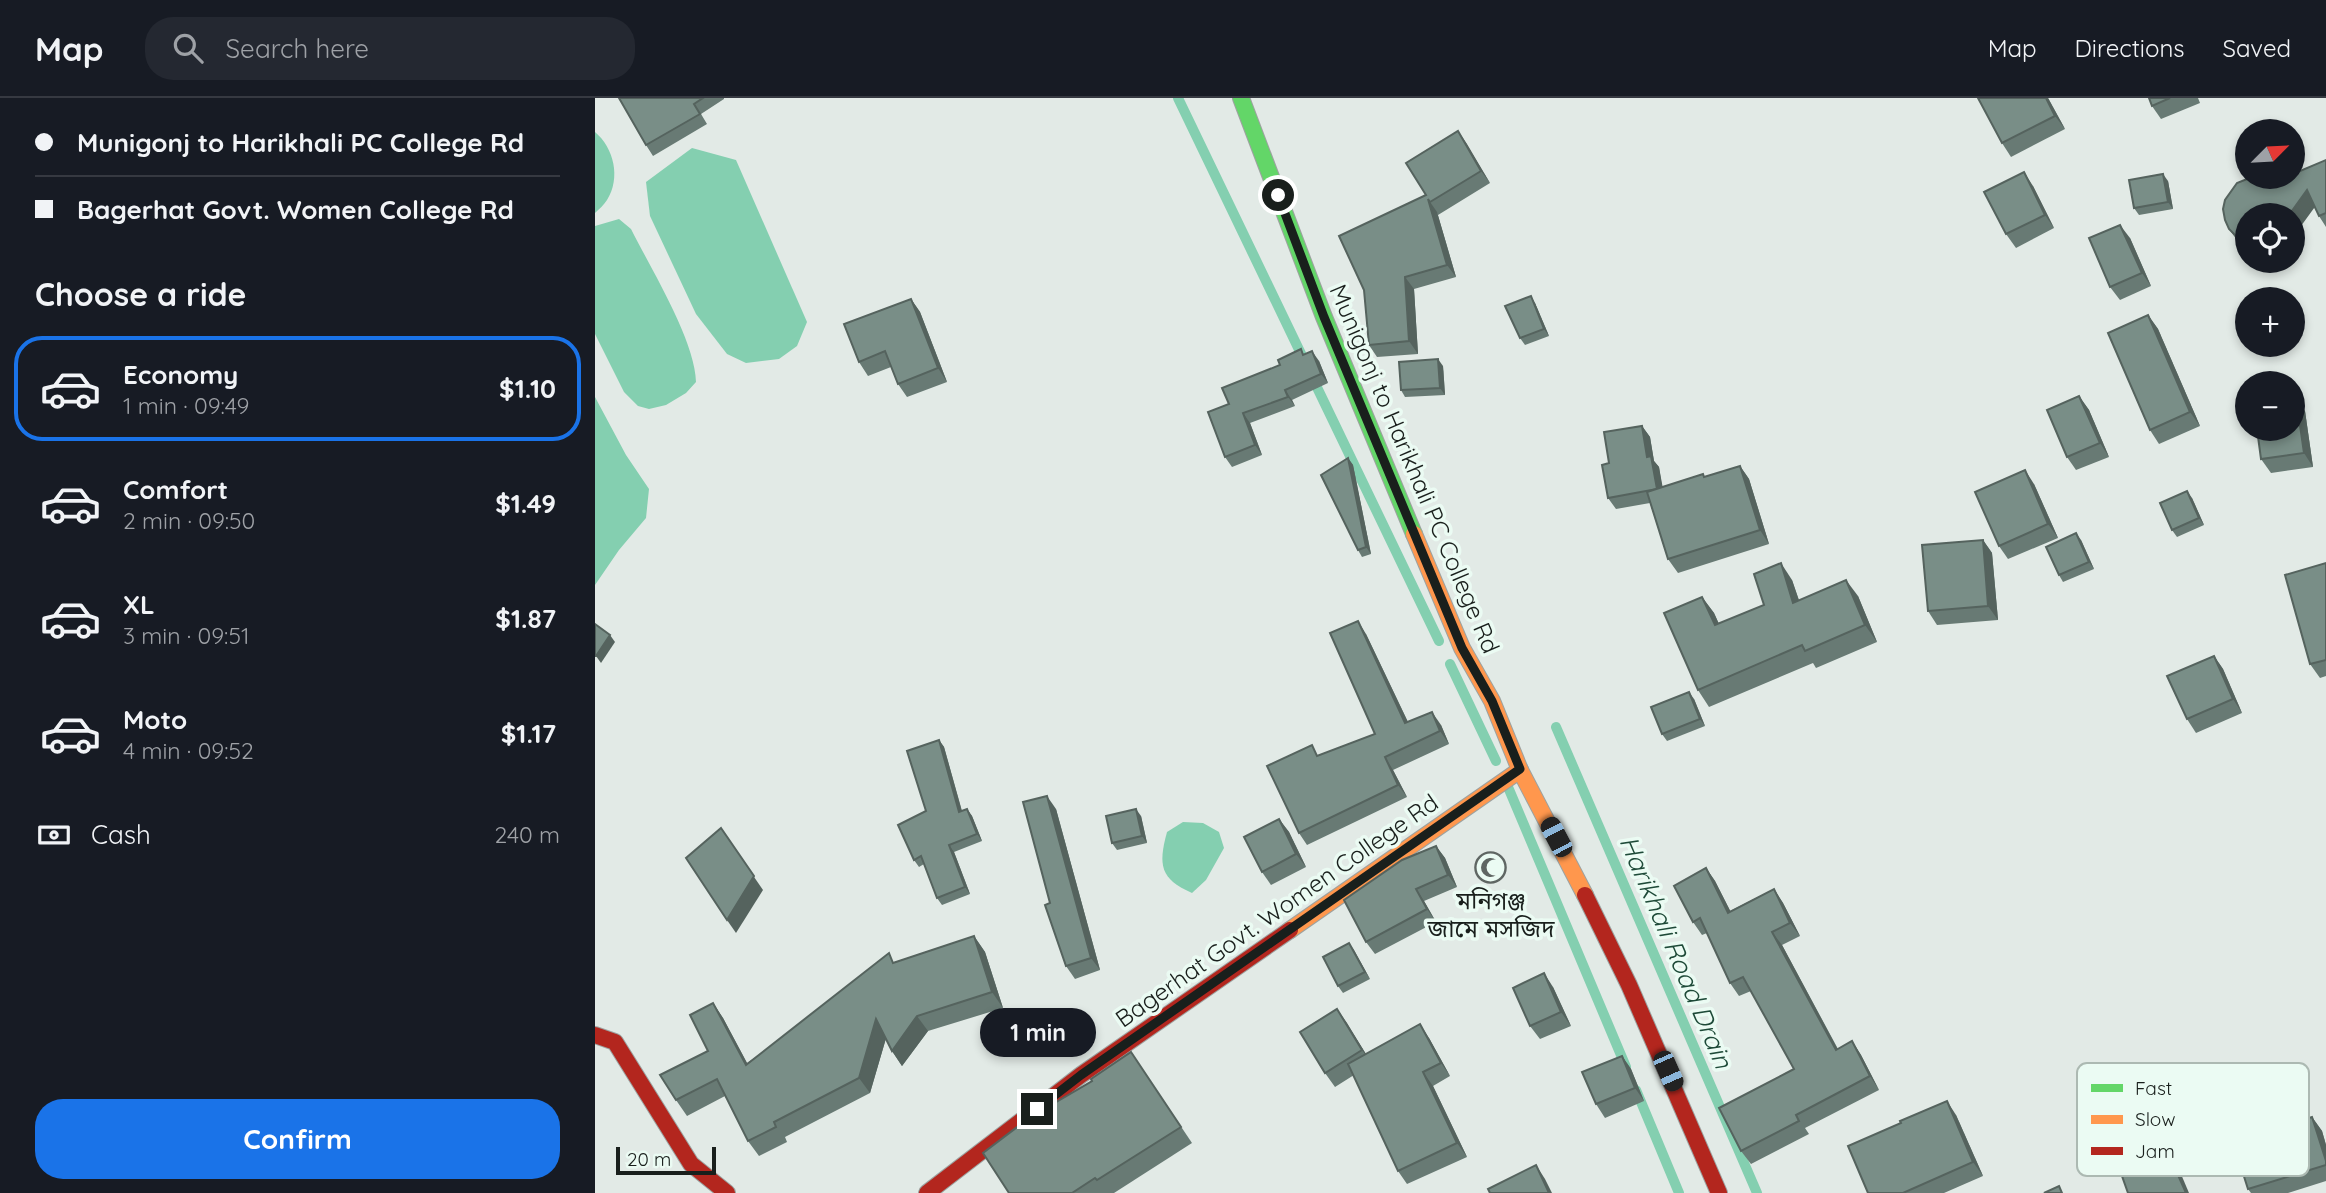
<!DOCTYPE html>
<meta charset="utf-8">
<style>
:root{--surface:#171b24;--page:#242831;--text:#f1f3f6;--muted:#9ea1a6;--line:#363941;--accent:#1a73e8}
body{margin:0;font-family:Quicksand,"Noto Sans Bengali",sans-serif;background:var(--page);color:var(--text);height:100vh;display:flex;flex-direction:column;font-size:26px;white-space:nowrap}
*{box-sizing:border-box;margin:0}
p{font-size:23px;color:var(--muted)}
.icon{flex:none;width:38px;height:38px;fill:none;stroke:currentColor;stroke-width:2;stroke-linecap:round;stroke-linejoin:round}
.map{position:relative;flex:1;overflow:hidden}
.panel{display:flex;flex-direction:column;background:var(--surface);width:595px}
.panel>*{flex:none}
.top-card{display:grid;align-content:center;height:154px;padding:0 35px;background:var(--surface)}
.needle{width:46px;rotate:66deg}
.controls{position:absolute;left:1640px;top:21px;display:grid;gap:14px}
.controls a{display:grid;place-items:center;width:70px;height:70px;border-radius:50%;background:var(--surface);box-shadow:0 4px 10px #0003;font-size:35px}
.scale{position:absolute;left:21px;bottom:18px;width:100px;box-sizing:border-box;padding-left:7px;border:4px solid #191f1c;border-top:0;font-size:19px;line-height:24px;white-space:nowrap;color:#191f1c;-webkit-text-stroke:5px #ebfbf3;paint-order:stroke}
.end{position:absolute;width:32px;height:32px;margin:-16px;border:9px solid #191f1c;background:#fff;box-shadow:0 0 0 4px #fff}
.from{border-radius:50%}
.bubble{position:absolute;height:49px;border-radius:24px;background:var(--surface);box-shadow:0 4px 10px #0003;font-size:23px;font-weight:700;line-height:49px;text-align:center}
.car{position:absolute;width:21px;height:42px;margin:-21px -10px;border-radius:9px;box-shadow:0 0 5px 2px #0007;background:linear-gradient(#222 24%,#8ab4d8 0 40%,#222 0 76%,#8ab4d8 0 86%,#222 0)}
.top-card b{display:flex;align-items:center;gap:24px;height:66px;font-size:26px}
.top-card b+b{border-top:2px solid var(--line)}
.top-card i{width:18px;height:18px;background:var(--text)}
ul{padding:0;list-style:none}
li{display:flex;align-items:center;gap:21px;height:105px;margin:0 14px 10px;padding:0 21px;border:4px solid transparent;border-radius:28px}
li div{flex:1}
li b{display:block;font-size:26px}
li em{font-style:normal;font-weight:700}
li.on{border-color:var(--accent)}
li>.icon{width:63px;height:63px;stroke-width:1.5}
h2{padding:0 35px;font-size:32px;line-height:84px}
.pay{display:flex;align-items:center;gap:18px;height:77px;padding:0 35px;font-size:26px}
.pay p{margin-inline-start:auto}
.action{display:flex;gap:14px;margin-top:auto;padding:14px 35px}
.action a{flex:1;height:80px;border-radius:28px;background:var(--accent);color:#fff;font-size:28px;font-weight:700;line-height:80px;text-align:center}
header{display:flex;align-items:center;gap:42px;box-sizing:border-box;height:98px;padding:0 35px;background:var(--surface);border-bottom:2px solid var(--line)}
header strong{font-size:33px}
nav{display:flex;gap:38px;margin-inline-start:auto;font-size:24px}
.search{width:490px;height:63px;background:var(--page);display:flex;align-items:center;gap:18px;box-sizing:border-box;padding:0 24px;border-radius:28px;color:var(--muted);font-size:26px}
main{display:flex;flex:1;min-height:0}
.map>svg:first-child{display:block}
</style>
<header>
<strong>Map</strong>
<div class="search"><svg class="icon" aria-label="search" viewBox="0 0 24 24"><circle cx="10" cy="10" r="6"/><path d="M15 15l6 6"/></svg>Search here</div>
<nav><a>Map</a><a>Directions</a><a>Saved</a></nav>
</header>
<main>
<section class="panel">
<div class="top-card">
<b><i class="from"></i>Munigonj to Harikhali PC College Rd</b>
<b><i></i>Bagerhat Govt. Women College Rd</b>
</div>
<h2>Choose a ride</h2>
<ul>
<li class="on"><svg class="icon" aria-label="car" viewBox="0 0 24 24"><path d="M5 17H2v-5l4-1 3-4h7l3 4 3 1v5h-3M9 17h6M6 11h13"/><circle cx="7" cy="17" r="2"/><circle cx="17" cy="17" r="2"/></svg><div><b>Economy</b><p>1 min · 09:49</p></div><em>$1.10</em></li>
<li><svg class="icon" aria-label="car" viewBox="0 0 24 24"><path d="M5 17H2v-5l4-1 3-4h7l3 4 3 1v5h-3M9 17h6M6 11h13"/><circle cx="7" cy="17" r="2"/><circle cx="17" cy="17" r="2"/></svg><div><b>Comfort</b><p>2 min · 09:50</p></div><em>$1.49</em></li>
<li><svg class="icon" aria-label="car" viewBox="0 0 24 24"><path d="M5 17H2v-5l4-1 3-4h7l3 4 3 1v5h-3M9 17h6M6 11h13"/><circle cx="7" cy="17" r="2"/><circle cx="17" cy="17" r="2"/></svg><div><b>XL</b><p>3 min · 09:51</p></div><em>$1.87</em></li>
<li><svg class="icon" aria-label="car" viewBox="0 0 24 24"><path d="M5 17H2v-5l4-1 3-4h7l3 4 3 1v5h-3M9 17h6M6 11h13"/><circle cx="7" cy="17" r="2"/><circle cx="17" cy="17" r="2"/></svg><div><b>Moto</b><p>4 min · 09:52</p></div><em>$1.17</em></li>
</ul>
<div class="pay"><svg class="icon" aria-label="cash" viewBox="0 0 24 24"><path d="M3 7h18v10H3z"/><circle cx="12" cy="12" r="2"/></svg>Cash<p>240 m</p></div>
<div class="action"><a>Confirm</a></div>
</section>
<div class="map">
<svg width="1731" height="1095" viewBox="0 0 1731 1095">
<rect width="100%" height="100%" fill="#e2eae6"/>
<g fill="#84cfb0">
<path d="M0 34C19 50 26 80 12 102 9 107 4 111 0 115Z"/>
<polygon points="97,50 141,62 212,224 202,248 184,261 151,265 132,256 101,216 55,118 51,84"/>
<path d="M24 121 36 131C56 171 100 242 101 284L91 295 71 307 54 311 43 308 29 294 0 236V128Z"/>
<polygon points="0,299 31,357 54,391 51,420 24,452 0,487"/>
<path d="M588 724 608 725 624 734 629 750 611 782 597 795C565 781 563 767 572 734Z"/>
</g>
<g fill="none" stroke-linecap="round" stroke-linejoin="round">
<g stroke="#84cfb0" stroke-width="10">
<polyline points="583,0 709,262"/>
<polyline points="717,279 844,543"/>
<polyline points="855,566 901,663"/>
<polyline points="961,629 1162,1095"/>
<polyline points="913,689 1031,969"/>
<polyline points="1041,992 1084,1095"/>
</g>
<defs>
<polyline id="fast" points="646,0 729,219 819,436"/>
<g id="slow">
<polyline points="819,436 867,550 897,603 925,672 990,797"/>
<polyline points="695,832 925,672"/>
</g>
<g id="jam">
<polyline points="990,797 1034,887 1124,1095"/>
<polyline points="0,937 20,944 96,1066 132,1095"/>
<polyline points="332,1095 486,977 695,832"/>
</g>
</defs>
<use href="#fast" stroke="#9da2a0" stroke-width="18"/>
<use href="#slow" stroke="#9da2a0" stroke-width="18"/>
<use href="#jam" stroke="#9da2a0" stroke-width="18"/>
<use href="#fast" stroke="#63d668" stroke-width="16"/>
<use href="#slow" stroke="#ff974d" stroke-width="16"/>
<use href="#jam" stroke="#b3261e" stroke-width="16"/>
</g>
<g fill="#687a74">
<polygon points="24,0 129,0 129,1 106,16 112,26 58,58 51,47"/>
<polygon points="1453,0 1470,31 1416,59 1407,45"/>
<polygon points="1554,0 1603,0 1605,5 1566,21 1557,8"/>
<polygon points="863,33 895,85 843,117 842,114 861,179 819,191 823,256 782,259 774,247 831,97"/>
<polygon points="1731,62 1731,129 1724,118 1719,109 1652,117 1652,152 1644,145 1634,131 1678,85"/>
<polygon points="1573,83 1578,111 1544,117 1539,110"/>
<polygon points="1438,88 1459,130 1421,150 1411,136"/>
<polygon points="1535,140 1556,188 1525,202 1515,189"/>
<polygon points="316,201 325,214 352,284 312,299 303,286 296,269 273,278 264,264"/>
<polygon points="940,205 954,238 930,247 925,240"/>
<polygon points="1553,217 1563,231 1605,328 1564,346 1555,332"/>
<polygon points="706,251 709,257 724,263 733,285 697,302 700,308 655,325 667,357 637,369 630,359 634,306"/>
<polygon points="848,268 850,297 810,299 806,292"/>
<polygon points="1484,298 1494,312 1514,359 1481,372 1472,359"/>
<polygon points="1710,313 1718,369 1676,375 1666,361"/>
<polygon points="1047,328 1055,339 1059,363 1064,369 1067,389 1110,379 1145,368 1154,381 1174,446 1083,475 1073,461 1055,405 1021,411 1013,400 1014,365"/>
<polygon points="753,360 758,367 776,456 767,459 763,452"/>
<polygon points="1439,386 1463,440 1413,461 1404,448"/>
<polygon points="1597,400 1609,427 1582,439 1577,432"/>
<polygon points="1388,442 1397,455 1403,522 1342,527 1333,513"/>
<polygon points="1486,442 1499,471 1468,484 1464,477"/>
<polygon points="1731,465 1731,578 1725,580 1715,566"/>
<polygon points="1197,482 1204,502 1263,498 1282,544 1221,570 1218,565 1114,609 1103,592 1107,499 1119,515 1124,526 1169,507"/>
<polygon points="771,536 813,624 846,627 854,646 798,672 812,699 712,747 704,735 724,657 780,636"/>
<polygon points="1619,558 1628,571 1647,615 1601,635 1592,621"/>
<polygon points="1099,601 1110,628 1072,643 1067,636"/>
<polygon points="344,642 349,649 367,713 372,711 377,718 387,743 359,754 375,796 347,807 342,800 329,766 324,769 319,762 331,713"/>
<polygon points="461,711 505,872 480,881 471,868 455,805"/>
<polygon points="546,718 552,745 522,752 517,745"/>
<polygon points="684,721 694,734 711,769 676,787 667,774"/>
<polygon points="841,748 850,760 862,789 829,803 841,824 780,856 771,844"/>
<polygon points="1111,770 1120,783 1135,813 1179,791 1188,805 1205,838 1187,847 1243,951 1257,943 1266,957 1284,992 1210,1030 1214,1036 1156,1066 1146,1053 1199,971 1156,893 1144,898 1135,885 1112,835 1107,837 1098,824"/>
<polygon points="379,838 390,854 408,910 333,933 307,968 297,953 291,940 275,995 190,1039 192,1044 164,1058 153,1043 130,998 92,1018 81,1002 113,953 118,905 128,920 152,965 300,864"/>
<polygon points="754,845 775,881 748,895 743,888"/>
<polygon points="958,889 976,928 945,941 935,928"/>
<polygon points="742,911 771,956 834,940 855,978 838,988 872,1059 812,1086 803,1073 759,977 740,989 730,975"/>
<polygon points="536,954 597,1045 519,1095 414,1095"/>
<polygon points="1027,958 1036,971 1049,1003 1010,1020 1001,1006"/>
<polygon points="1361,1017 1388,1078 1349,1095 1273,1095"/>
<polygon points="1717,1019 1727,1033 1731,1047 1731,1083 1693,1095 1656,1095 1653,1091"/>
</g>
<g fill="#55635e">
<polygon points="1451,0 1453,0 1470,31 1460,18"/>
<polygon points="863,33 872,46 895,85 886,73"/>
<polygon points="1429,74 1438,88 1459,130 1450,117"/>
<polygon points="1568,76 1573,83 1578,111 1573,104"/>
<polygon points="1712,92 1722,106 1698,139 1698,117 1694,117"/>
<polygon points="833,101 842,114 861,179 852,167"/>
<polygon points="1525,127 1535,140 1556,188 1547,175"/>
<polygon points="810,179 819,191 823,256 814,243"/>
<polygon points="936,198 940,205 954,238 949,231"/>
<polygon points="316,201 325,214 352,284 343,270"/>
<polygon points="1553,217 1563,231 1605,328 1595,314"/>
<polygon points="717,253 724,263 733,285 726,276"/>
<polygon points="843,261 848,268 850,297 845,290"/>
<polygon points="690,292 697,302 700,308 693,299"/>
<polygon points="1484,298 1494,312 1514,359 1505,345"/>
<polygon points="1701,299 1710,313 1718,369 1709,355"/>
<polygon points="648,315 655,325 667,357 660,347"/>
<polygon points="1047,328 1055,339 1059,363 1064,369 1070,402 1062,391 1052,359"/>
<polygon points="753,360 758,367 776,456 771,449"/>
<polygon points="1145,368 1154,381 1174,446 1165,432"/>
<polygon points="1430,372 1439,386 1463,440 1453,426"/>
<polygon points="1592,393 1597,400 1609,427 1604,420"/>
<polygon points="1481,435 1486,442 1499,471 1494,464"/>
<polygon points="1388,442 1397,455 1403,522 1393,508"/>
<polygon points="1186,465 1197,482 1210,521 1198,505"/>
<polygon points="1251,482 1263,498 1282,544 1270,527"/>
<polygon points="1107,499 1119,515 1132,544 1120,527"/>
<polygon points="763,523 771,536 819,637 810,625"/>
<polygon points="15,537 20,544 6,565 1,558"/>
<polygon points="1619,558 1628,571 1647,615 1638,601"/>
<polygon points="1094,594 1099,601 1110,628 1105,621"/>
<polygon points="837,614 846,627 854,646 845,633"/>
<polygon points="344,642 349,649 369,721 364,714"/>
<polygon points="790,659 798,672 812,699 803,687"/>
<polygon points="452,698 461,711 505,872 496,860"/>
<polygon points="372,711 377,718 387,743 382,736"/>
<polygon points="541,711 546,718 552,745 547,738"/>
<polygon points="684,721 694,734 711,769 701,756"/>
<polygon points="135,744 168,792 141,835 132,822"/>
<polygon points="354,747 359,754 375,796 370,789"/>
<polygon points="841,748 850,760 862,789 853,777"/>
<polygon points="1111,770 1120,783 1143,828 1133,815"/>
<polygon points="821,791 829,803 841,824 832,811"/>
<polygon points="1179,791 1188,805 1205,838 1195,825"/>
<polygon points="1177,834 1187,847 1250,965 1241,952"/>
<polygon points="379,838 390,854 408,910 397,894"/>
<polygon points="754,845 759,852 775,881 770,874"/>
<polygon points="949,875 958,889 976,928 966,914"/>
<polygon points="118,905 128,920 161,982 151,967"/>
<polygon points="742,911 752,925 777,966 767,952"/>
<polygon points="322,918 333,933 307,968 297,953"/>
<polygon points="281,921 292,937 275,995 264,980"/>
<polygon points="825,926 834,940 855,978 846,965"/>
<polygon points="1257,943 1266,957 1284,992 1275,978"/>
<polygon points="1027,958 1036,971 1049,1003 1040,990"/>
<polygon points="828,974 838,988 872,1059 862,1045"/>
<polygon points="1352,1003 1361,1017 1388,1078 1378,1064"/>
<polygon points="1717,1019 1727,1033 1731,1047 1731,1063"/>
<polygon points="1575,1059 1583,1069 1594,1095 1591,1095"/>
<polygon points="941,1067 950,1081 957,1095 954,1095"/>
</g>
<g fill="#798e87" stroke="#55635e" stroke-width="2">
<polygon points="24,0 108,0 99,6 105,16 51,47"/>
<polygon points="1383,0 1451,0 1460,18 1407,45"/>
<polygon points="1554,0 1575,0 1557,8"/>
<polygon points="863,33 886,73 835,104 833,101 852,167 810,179 814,243 774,247 769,192 744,138 831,97 811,65"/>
<polygon points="1731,62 1731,115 1724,118 1712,92 1694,117 1652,117 1652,143 1642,139 1634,131 1630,122 1628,111 1630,102 1642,85 1652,81 1662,80 1678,85 1692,79 1698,79 1698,76"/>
<polygon points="1429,74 1450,117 1411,136 1389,94"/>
<polygon points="1568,76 1573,104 1539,110 1534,82"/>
<polygon points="1525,127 1547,175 1515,189 1494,140"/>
<polygon points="936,198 949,231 925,240 910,208"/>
<polygon points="316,201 343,270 303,286 290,253 264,264 249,226"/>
<polygon points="1553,217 1595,314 1555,332 1513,235"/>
<polygon points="706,251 708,257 717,253 726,276 690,292 693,299 648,315 660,347 630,359 613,314 634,306 627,290 685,267 683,262"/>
<polygon points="843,261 845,290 806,292 804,264"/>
<polygon points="1484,298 1505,345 1472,359 1452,312"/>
<polygon points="1701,299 1709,355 1666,361 1662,331 1698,331 1698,300"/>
<polygon points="1047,328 1052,359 1056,358 1062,391 1013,400 1007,367 1014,365 1009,334"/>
<polygon points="753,360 771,449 763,452 726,377"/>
<polygon points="1145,368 1165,432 1073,461 1052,394 1108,376 1109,379"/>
<polygon points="1430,372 1453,426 1404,448 1380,394"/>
<polygon points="1592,393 1604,420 1577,432 1565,405"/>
<polygon points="1481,435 1494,464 1464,477 1451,449"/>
<polygon points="1388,442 1393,508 1333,513 1327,447"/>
<polygon points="1186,465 1198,505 1251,482 1270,527 1210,553 1207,547 1103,592 1069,515 1107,499 1120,527 1169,507 1159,476"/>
<polygon points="1731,465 1731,562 1715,566 1690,477"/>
<polygon points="763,523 810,625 837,614 845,633 790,659 803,687 704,735 672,668 717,647 722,658 780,636 735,535"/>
<polygon points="0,526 15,537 1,558 0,558"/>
<polygon points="1619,558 1638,601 1592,621 1572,578"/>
<polygon points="1094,594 1105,621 1067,636 1056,609"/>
<polygon points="344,642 364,714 372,711 382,736 354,747 370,789 342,800 326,758 319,762 303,727 331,713 312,653"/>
<polygon points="452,698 496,860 471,868 450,807 455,805 428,704"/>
<polygon points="541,711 547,738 517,745 511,718"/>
<polygon points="684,721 701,756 667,774 649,739"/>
<polygon points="126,730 159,778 132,822 91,760"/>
<polygon points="841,748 853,777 821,791 832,811 771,844 749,802 807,762"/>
<polygon points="1111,770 1133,815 1179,791 1195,825 1177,834 1241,952 1257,943 1275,978 1201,1017 1204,1023 1146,1053 1124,1010 1199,971 1148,879 1135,885 1105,820 1098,824 1079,788"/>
<polygon points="379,838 397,894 322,918 297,953 281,921 264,980 179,1024 181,1029 153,1043 122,981 81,1002 65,977 113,953 95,917 118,905 151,967 294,855 298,865"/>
<polygon points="754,845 770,874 743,888 728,859"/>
<polygon points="949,875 966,914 935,928 918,890"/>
<polygon points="742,911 767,952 730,975 705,934"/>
<polygon points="825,926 846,965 828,974 862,1045 803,1073 753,966"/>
<polygon points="536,954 586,1029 502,1082 500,1080 477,1095 414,1095 388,1055 434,1020 497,983 496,981"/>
<polygon points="1027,958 1040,990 1001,1006 987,974"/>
<polygon points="1352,1003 1378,1064 1308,1095 1273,1095 1253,1048 1306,1025 1305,1023"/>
<polygon points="1717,1019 1731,1063 1731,1067 1653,1091 1638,1044"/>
<polygon points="1575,1059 1591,1095 1533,1095 1527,1078"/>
<polygon points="941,1067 954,1095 895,1095 893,1091"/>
<polygon points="1464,1088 1467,1095 1449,1095"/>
</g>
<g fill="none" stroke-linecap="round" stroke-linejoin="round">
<polyline stroke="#191f1c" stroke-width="9" points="442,1011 486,977 925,671 897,603 867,550 729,219 683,97"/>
</g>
<defs>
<symbol id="mosque-ring" viewBox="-11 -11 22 22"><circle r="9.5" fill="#ebfbf3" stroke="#5f6663" stroke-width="1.5"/><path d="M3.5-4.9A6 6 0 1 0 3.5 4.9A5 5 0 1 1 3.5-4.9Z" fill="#5f6663"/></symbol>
</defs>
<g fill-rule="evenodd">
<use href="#mosque-ring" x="878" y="752" width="35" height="35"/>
</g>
<g text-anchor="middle" stroke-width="7" stroke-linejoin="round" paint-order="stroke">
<g font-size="24" fill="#191f1c" stroke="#ebfbf3">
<text transform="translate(819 371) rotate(67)" y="8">Munigonj to Harikhali PC College Rd</text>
<text transform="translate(682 813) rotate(-35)" y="8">Bagerhat Govt. Women College Rd</text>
</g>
<g font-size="24" fill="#191f1c" stroke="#ebfbf3">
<text x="896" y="811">মনিগঞ্জ<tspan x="896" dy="28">জামে মসজিদ</tspan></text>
</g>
<g font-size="26" font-style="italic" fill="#1e4a38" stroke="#ebfbf3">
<text transform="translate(1081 854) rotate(67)" y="9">Harikhali Road Drain</text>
</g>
</g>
<rect x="1482" y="965" width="232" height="113" rx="10" fill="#ebfbf3" stroke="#acb9b2" stroke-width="2"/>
<rect x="1496" y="986" width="32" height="8" fill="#63d668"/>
<rect x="1496" y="1017" width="32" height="9" fill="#ff974d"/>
<rect x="1496" y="1049" width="32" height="8" fill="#b3261e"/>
<g font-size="19" fill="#191f1c">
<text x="1540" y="997">Fast</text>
<text x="1540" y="1028">Slow</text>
<text x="1540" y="1060">Jam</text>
</g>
</svg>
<div class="controls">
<a><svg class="needle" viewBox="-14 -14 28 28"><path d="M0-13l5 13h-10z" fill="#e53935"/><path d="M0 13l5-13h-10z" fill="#9ea1a6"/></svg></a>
<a><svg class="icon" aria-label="locate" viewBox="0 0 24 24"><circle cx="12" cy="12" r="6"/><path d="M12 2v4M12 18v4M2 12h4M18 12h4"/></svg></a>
<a>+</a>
<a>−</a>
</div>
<div class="scale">20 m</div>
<i class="end from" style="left:683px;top:97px"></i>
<i class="end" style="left:442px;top:1011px"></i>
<div class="bubble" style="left:385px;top:910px;width:116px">1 min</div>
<i class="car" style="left:961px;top:739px;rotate:332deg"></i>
<i class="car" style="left:1073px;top:973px;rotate:156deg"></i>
</div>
</main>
